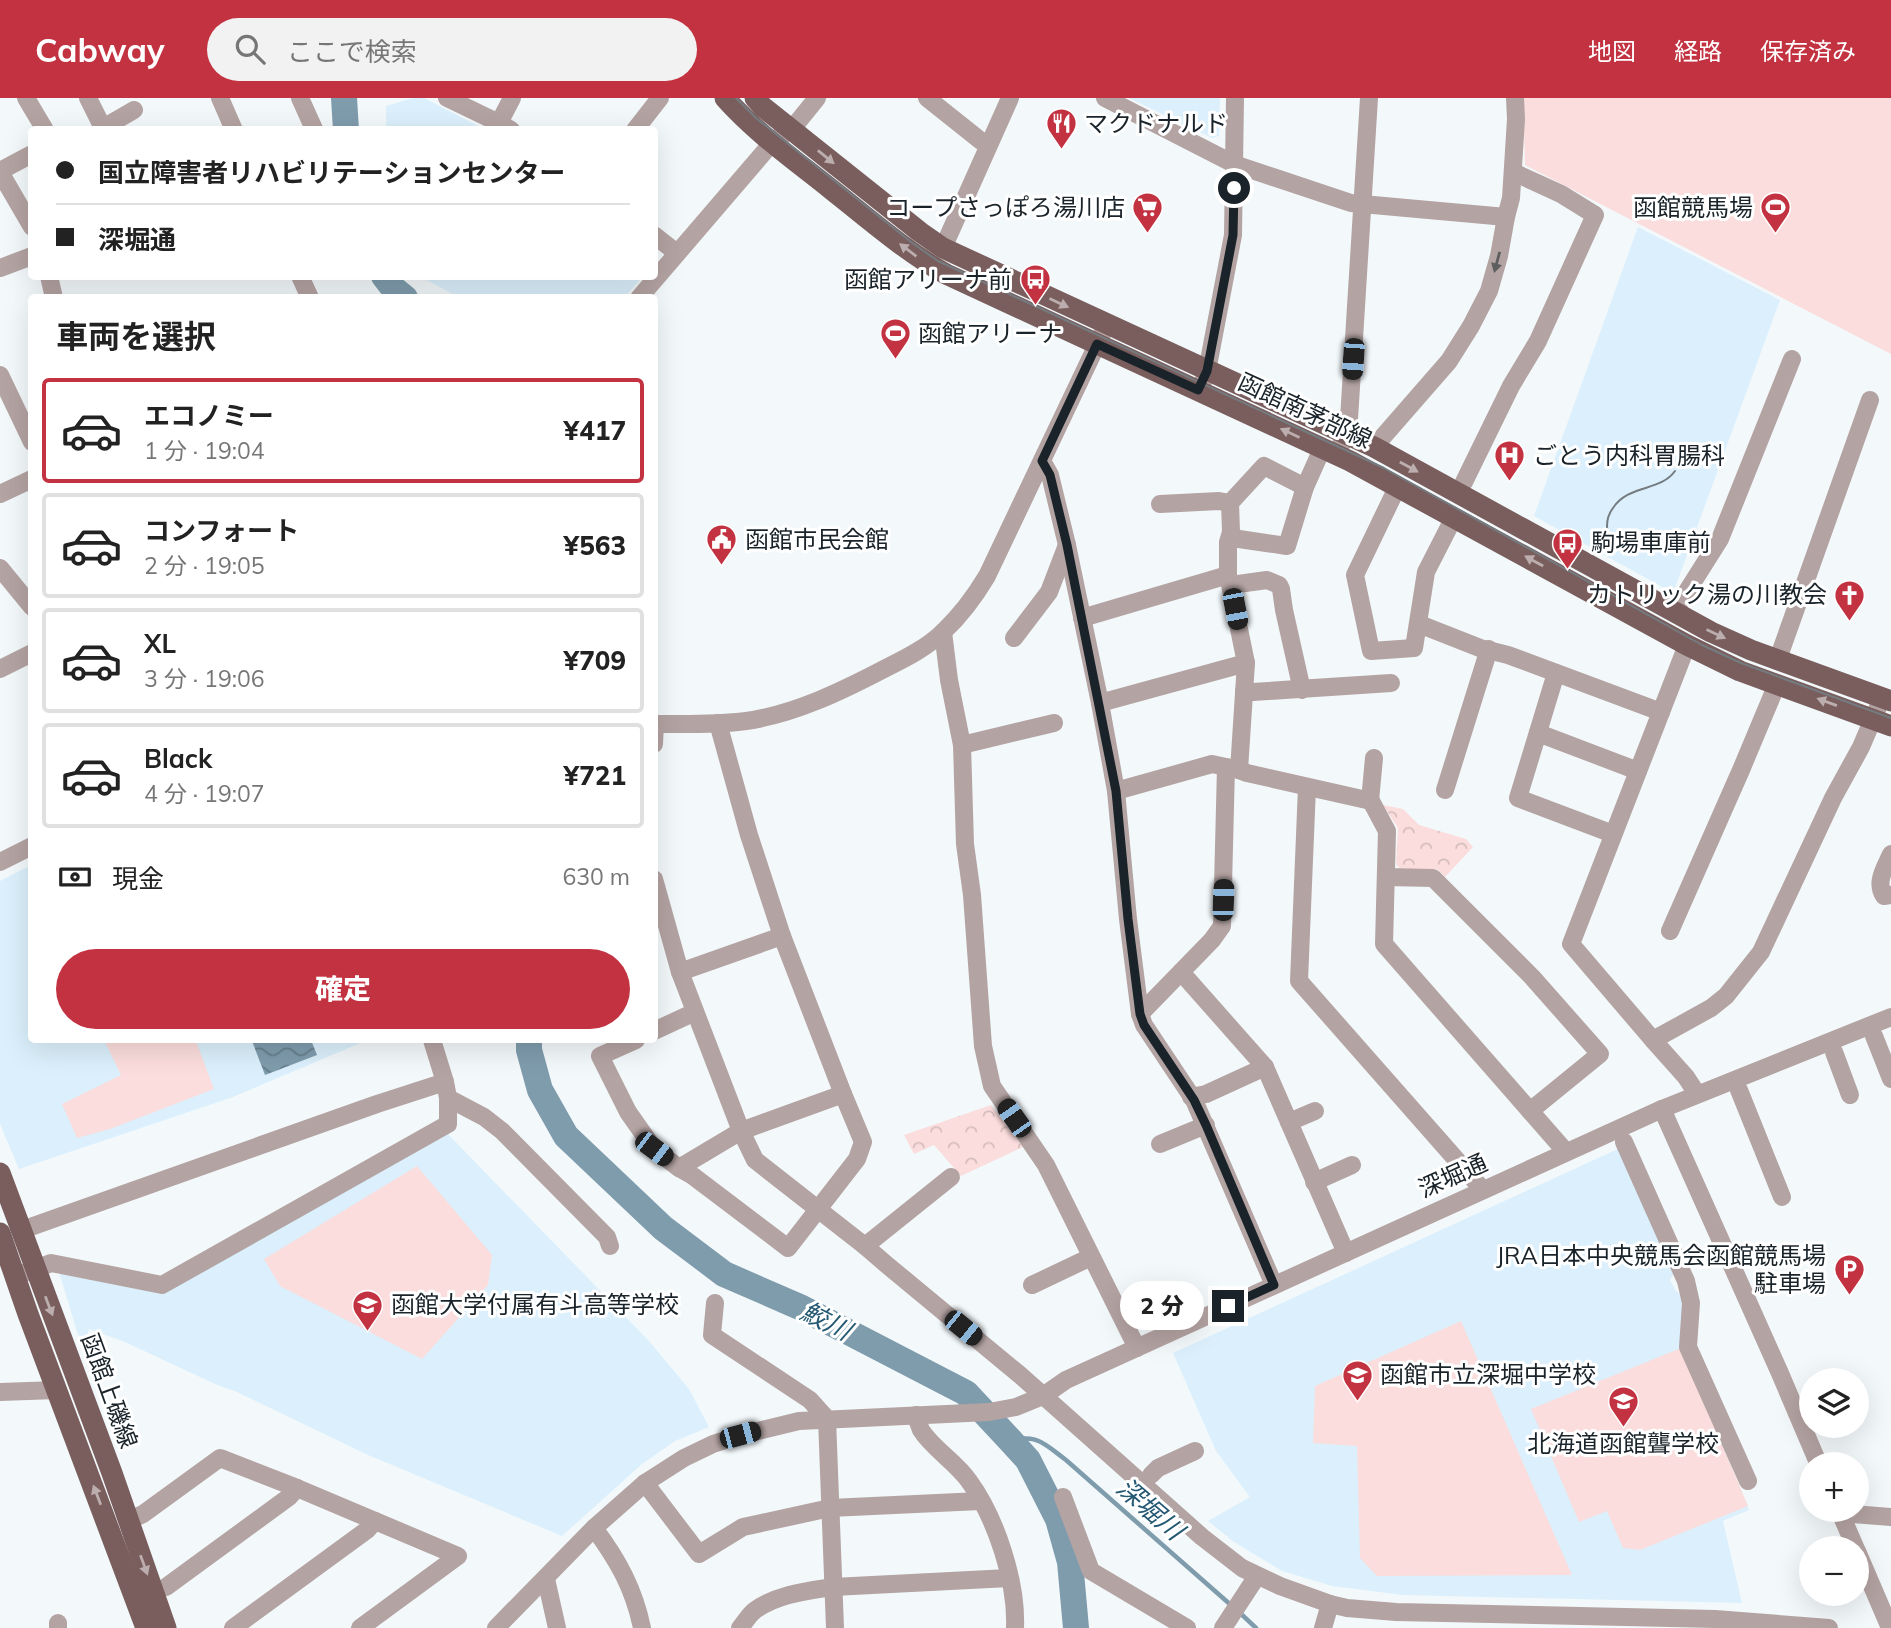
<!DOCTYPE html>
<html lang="ja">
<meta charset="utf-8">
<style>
:root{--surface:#fff;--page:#f2f2f2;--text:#222;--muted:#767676;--line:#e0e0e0;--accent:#c33240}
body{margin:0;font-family:Mulish,"Noto Sans JP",sans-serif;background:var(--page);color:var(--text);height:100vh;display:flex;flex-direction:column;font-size:26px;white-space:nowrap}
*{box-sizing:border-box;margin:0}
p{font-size:23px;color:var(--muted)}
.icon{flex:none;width:38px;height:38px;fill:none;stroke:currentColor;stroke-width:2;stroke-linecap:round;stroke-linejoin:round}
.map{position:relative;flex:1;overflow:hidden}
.side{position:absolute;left:28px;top:196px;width:630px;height:749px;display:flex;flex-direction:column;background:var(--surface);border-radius:7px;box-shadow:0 7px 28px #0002}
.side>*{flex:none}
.guide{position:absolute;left:28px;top:28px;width:630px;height:154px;border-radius:7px;box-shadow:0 7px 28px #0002;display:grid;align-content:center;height:154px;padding:0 28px;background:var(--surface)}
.buttons{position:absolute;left:1799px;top:1270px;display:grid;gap:14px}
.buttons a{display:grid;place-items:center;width:70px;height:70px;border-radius:50%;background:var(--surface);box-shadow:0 7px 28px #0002;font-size:35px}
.end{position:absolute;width:32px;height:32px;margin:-16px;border:9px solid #192329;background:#fff;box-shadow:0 0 0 4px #fff}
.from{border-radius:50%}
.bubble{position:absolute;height:49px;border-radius:24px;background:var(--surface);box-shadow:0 7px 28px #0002;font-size:23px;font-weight:800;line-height:49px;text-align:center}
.car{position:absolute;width:21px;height:42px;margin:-21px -10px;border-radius:9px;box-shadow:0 0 5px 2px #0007;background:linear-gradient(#222 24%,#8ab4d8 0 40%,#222 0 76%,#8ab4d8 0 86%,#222 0)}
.guide b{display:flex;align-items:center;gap:24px;height:66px;font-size:26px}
.guide b+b{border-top:2px solid var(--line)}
.guide i{width:18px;height:18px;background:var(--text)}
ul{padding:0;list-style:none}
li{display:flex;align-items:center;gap:21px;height:105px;margin:0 14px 10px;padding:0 14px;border:4px solid var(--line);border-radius:7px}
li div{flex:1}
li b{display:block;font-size:26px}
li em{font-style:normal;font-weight:800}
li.current{border-color:var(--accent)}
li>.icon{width:63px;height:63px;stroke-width:1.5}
h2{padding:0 28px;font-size:32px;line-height:84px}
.pay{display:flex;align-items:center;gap:18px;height:77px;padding:0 28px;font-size:26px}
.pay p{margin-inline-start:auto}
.action{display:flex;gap:14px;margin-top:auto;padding:14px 28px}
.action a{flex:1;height:80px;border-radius:42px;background:var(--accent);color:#fff;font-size:28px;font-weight:800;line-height:80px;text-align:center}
header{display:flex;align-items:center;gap:42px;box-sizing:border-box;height:98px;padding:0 35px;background:var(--accent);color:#fff}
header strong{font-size:33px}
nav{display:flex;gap:38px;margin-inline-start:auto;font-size:24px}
.search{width:490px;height:63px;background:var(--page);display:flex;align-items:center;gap:18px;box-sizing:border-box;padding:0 24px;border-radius:38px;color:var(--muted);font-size:26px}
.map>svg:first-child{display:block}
</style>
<header>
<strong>Cabway</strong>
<div class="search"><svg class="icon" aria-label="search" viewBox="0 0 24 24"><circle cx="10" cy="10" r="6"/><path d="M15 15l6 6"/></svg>ここで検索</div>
<nav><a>地図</a><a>経路</a><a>保存済み</a></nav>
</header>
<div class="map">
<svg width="1891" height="1530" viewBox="0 0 1891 1530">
<defs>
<pattern id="forest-crowns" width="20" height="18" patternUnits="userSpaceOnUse" patternTransform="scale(1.75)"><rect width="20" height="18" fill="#fadddc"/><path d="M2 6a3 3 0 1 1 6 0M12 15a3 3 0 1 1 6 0" fill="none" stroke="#d6bdbd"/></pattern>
<pattern id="water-waves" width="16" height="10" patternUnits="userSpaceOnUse" patternTransform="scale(1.75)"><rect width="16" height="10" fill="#7f9cad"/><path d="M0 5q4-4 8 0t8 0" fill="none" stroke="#677f8d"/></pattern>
</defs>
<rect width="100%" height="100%" fill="#f3f8fb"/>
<g fill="#dbf0fc">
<polygon points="413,0 424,0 484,31 386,31 386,8"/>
<polygon points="1129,0 1220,0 1219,38 1212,40"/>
<polygon points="1638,129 1780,202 1673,495 1534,418"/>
<polygon points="421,179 642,179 624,200 458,199"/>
<polygon points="31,767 32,942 362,942 363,944 233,999 19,1071 0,1026 0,783"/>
<polygon points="445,1033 649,1243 689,1291 709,1329 675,1343 642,1366 562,1438 368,1357 237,1294 215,1286 125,1244 89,1231 87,1240 78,1237 60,1177 60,1171 162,1192"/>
<polygon points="1620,1050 1676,1173 1670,1182 1676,1193 1680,1196 1683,1207 1682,1249 1749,1412 1723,1423 1742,1505 1403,1497 1332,1488 1282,1473 1234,1444 1208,1423 1250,1399 1216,1353 1173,1255"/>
</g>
<g fill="url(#forest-crowns)">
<polygon points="1383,707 1403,711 1419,727 1466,741 1473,749 1445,779 1437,771 1401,772 1396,766 1398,730"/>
<polygon points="991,1007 1023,1049 961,1078 934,1047 914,1056 904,1037"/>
</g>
<g fill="#fadddc">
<polygon points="1523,0 1891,0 1891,256 1525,67"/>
<polygon points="104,942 198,942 196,943 214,991 110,1031 77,1040 62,1006 121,977"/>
<polygon points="417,1068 492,1157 488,1187 422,1261 280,1188 264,1161"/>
<polygon points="1461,1223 1572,1477 1377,1478 1360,1460 1357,1348 1313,1345 1315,1288"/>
<polygon points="1681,1250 1748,1408 1640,1452 1623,1450 1607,1413 1579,1424 1531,1311"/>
</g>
<polygon fill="url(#water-waves)" points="256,942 311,942 317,957 265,977 252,943"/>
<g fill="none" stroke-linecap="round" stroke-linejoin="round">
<g stroke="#7f9cad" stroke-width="4.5">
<path d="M1009 1341C1040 1338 1042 1344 1066 1362L1232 1508"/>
<polyline points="1239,1514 1256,1530"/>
</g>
<g stroke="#7f9cad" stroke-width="26">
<polyline points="344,0 346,32"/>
<polyline points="384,178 394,191 405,200"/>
<polyline points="529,942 529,952 540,992 566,1038 663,1130 724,1176 802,1210 966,1295 1009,1341 1028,1362 1058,1421 1070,1464 1076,1530"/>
</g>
<g stroke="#b3a3a2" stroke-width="18">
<polyline points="26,0 45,32"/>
<polyline points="88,0 104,32"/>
<polyline points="220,0 234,32"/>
<polyline points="300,0 314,31"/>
<polyline points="447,0 499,25"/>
<polyline points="927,0 981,43"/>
<polyline points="1105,0 1234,66 1351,105 1506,119"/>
<polyline points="103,30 134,12"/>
<polyline points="511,32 499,25 512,0"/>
<polyline points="635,32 660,0"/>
<polyline points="0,73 32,56"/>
<polyline points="0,74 32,129"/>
<polyline points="654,137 677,155"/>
<polyline points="943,150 1010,0"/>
<polyline points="0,170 32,158"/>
<polyline points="49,178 54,200"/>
<polyline points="300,178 310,200"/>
<polyline points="639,200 765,53 779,39 792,31 817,0"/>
<polyline points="0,277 32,344"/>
<polyline points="1203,284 1207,273 1233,137 1235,0"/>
<polyline points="1374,349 1449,263 1471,228 1489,193 1499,158 1506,119 1511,100 1516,21 1515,0"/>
<polyline points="1335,355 1348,337 1369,0"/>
<polyline points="1042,363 1050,377 1067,447 1100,605 1116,693 1128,821 1140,916 1144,927 1194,1002 1274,1187"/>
<polyline points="1464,384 1511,288 1538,243 1595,117 1561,96 1513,74"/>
<polyline points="0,396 32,381"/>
<polyline points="1393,398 1355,477 1371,553 1414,550 1426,474 1449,429"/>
<polyline points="1160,406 1219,403 1230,405"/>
<polyline points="1231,438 1239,441 1287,448 1305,389 1318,360"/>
<polyline points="0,470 32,509"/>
<polyline points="1231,487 1267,482 1279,487 1281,491 1284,512 1302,592"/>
<polyline points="1674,514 1720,441 1792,261"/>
<polyline points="1082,520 1228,477"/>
<polyline points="1419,526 1480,550 1508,557 1661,614"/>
<polyline points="943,534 949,582 962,647 965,746 972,797 983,948 992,988 1046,1067 1137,1250"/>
<polyline points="1014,540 1049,494 1067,447"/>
<polyline points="1778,561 1870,302"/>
<polyline points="0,571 32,555"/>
<polyline points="1556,575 1518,700 1613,736"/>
<polyline points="1244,593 1253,594 1391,585"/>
<polyline points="1100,605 1246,565"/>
<path d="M654 626C685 626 716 627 746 623 795 616 842 593 886 570 906 560 928 549 944 533 961 517 975 498 987 478L1103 234"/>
<polyline points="1538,635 1638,673"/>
<polyline points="654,646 655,626"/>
<polyline points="962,647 1054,625"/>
<polyline points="1239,672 1247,675 1371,703 1387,733 1384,846 1566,1054"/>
<polyline points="1307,689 1299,883 1483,1092"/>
<polyline points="1445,692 1489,551"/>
<polyline points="1116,693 1212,666 1226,669"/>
<polyline points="1370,703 1374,660"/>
<path d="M1891 756C1885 770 1875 784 1884 798L1891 797"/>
<polyline points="0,764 32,748"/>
<polyline points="1386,779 1433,780 1532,879 1600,956 1530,1013"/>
<polyline points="654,781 680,874 741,1033 755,1062 865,1148 887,1167 1020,1277 1202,1439 1242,1470 1280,1488 1330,1506 1347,1510 1396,1514 1715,1521 1829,1530"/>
<polyline points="1670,833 1741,672 1777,586"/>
<polyline points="680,874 782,838"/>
<polyline points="1181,874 1265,969 1346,1155"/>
<polyline points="1140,916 1212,842 1222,828 1226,669 1239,672 1246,565 1228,477 1228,444 1231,434 1230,405 1264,368 1305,389"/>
<polyline points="654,933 695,914"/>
<polyline points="1874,938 1891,981"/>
<polyline points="636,942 600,958 628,1014 654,1051 679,1070 741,1033 843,996 782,838 749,737 718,625"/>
<polyline points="1653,942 1571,846 1687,547"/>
<polyline points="1834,954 1850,997"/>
<polyline points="1739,992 1782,1099"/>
<polyline points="1697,996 1686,979 1653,942 1711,910 1726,898 1761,854 1833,700 1861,649 1882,600"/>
<polyline points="1191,999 1206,996 1265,969"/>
<polyline points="448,1000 484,1019 502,1033 607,1139 610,1148"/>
<polyline points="1662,1011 1779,1273 1819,1367"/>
<polyline points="1289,1024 1315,1013"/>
<polyline points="1624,1044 1686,1183 1691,1205 1688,1249 1748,1383"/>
<polyline points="1160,1046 1206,1027"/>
<polyline points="679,1070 693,1078 788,1150 857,1061 863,1044 843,996"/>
<polyline points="1314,1084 1352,1067"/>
<polyline points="22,1132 377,1006 445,984 432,942"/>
<polyline points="865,1148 951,1079"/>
<polyline points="16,1178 51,1165 162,1187 448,1026 448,1000 445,984"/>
<polyline points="1032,1187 1091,1159"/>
<polyline points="715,1205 712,1237 810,1302 827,1321 835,1530"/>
<polyline points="0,1294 57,1292"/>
<path d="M916 1317C917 1321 919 1327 921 1332 933 1351 956 1364 969 1383 996 1420 1017 1484 1015 1530"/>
<polyline points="1151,1377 1158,1370 1195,1353"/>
<polyline points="645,1385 699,1456 743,1429 830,1410 980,1403"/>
<polyline points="1063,1399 1091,1473 1187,1530"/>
<polyline points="1839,1412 1856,1451"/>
<polyline points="1840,1415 1891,1419"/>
<polyline points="128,1423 143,1416 220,1360 297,1390 458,1458 360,1530"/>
<path d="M594 1430C618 1462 634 1491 642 1530"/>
<polyline points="1857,1453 1890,1530"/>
<polyline points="546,1481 557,1530"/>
<polyline points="166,1489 289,1399 297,1390"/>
<polyline points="58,1525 58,1530"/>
<polyline points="233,1530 367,1432 375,1423"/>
<polyline points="496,1530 594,1430 645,1385 684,1360 713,1346 741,1337 799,1323 989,1314 1016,1309 1043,1298 1066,1282 1662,1011 1891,919"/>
<path d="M740 1530C745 1524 749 1517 754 1513 777 1496 807 1493 833 1489L1009 1480"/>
<polyline points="1223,1530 1257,1478"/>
<polyline points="1323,1530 1330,1506"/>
</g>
<g stroke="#795e5d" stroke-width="21">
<path d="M725 0C756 35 796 63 832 92 869 121 905 153 946 176L1350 363 1687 547 1740 573 1891 628"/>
<polyline points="755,0 763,9 920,134 943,150 1374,349 1711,534 1751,552 1891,603"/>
<polyline points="0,1075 112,1375 166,1530"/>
<polyline points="0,1135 28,1216 146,1530"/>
</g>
<g stroke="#747c81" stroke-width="2">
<polyline points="736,0 756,20 911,144 938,163 1384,370 1702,547 1741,565 1891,620"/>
<path d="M1612 448C1606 435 1604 422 1613 410 1629 386 1660 394 1675 373"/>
</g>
</g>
<defs><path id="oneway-solid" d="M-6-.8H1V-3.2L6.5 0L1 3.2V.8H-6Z" transform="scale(1.75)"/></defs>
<g fill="#bcaeae">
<use href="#oneway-solid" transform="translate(826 59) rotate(39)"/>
<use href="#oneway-solid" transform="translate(908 152) rotate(-143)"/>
<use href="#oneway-solid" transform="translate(1059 205) rotate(25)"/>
<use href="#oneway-solid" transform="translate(1290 335) rotate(-155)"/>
<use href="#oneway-solid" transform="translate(1409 369) rotate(29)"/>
<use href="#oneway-solid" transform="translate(1534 463) rotate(-151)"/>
<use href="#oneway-solid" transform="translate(1716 536) rotate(25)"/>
<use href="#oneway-solid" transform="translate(1827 604) rotate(-160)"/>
<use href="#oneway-solid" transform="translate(49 1208) rotate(69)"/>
<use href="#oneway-solid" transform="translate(97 1397) rotate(-111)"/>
<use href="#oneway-solid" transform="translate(144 1467) rotate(70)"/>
</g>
<use fill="#5e5d5f" href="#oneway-solid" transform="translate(1497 164) rotate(105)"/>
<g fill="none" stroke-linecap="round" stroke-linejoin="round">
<polyline stroke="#192329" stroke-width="9" points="1228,1208 1274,1187 1206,1027 1194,1002 1144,927 1140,916 1128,821 1116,693 1067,447 1050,377 1042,363 1097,246 1198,292 1207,273 1233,137 1234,90"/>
</g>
<defs>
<symbol id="restaurant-pin" viewBox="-11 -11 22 30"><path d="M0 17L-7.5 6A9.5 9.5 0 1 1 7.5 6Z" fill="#c33240" stroke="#fff"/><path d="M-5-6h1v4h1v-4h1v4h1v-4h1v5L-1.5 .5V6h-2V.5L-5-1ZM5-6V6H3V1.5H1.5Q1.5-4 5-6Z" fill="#fff"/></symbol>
<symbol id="supermarket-pin" viewBox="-11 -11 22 30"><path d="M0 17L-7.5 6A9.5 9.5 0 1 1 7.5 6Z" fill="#c33240" stroke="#fff"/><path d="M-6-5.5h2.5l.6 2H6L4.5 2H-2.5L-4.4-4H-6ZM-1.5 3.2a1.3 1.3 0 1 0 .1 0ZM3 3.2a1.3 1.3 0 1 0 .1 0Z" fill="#fff"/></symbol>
<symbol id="stadium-pin" viewBox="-11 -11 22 30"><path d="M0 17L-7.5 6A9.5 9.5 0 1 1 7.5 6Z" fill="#c33240" stroke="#fff"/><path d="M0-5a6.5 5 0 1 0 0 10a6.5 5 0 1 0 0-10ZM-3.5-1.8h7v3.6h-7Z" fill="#fff"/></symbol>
<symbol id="bus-pin" viewBox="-11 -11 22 30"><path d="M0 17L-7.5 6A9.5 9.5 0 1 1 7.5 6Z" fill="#c33240" stroke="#fff"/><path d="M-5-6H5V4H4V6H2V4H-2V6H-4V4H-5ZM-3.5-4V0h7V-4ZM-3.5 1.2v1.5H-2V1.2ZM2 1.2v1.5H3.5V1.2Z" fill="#fff"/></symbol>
<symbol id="hospital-pin" viewBox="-11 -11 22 30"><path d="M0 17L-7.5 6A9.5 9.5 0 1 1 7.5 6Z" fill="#c33240" stroke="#fff"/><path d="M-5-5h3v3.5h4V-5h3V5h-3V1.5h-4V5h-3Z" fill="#fff"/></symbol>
<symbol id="civic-pin" viewBox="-11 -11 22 30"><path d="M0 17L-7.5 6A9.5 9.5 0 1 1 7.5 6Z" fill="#c33240" stroke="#fff"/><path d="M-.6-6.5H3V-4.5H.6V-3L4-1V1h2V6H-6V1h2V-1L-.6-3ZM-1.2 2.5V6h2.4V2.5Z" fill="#fff"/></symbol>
<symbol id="church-pin" viewBox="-11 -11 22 30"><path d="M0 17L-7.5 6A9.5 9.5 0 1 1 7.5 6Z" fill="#c33240" stroke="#fff"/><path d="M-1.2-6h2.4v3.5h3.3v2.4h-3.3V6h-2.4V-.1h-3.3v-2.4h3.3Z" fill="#fff"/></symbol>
<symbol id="parking-pin" viewBox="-11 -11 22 30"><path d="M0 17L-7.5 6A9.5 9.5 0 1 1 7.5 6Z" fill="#c33240" stroke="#fff"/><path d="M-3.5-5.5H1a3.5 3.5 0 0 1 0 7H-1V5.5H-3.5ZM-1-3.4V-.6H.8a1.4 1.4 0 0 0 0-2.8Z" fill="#fff"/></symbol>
<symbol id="school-pin" viewBox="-11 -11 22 30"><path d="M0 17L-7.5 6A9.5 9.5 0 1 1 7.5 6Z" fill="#c33240" stroke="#fff"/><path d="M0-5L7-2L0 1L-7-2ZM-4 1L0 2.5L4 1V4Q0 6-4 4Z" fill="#fff"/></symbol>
</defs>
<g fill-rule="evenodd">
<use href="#restaurant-pin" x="1044" y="8" width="35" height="47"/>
<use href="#supermarket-pin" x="1130" y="92" width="35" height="47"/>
<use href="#stadium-pin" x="1758" y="92" width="35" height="47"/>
<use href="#bus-pin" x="1018" y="164" width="35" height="47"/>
<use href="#stadium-pin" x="878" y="218" width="35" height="47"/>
<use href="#hospital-pin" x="1492" y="340" width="35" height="47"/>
<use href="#civic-pin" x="704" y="424" width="35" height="47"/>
<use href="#bus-pin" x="1550" y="428" width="35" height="47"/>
<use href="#church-pin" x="1832" y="480" width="35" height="47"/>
<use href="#parking-pin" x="1832" y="1154" width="35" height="47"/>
<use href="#school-pin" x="350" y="1190" width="35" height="47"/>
<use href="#school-pin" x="1340" y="1260" width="35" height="47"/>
<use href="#school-pin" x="1606" y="1286" width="35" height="47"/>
</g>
<g text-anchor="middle" stroke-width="6" stroke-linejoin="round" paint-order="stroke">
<g font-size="24" fill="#192329" stroke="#fff" text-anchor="start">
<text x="1084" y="34">マクドナルド</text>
<text x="1125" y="118" text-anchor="end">コープさっぽろ湯川店</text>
<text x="1753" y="118" text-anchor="end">函館競馬場</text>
<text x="1012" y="190" text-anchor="end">函館アリーナ前</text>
<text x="918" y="244">函館アリーナ</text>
<text x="1533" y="366">ごとう内科胃腸科</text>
<text x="745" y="450">函館市民会館</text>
<text x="1591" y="453">駒場車庫前</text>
<text x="1827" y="505" text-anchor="end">カトリック湯の川教会</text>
<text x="1826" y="1166" text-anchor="end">JRA日本中央競馬会函館競馬場<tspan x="1826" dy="28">駐車場</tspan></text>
<text x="391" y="1215">函館大学付属有斗高等学校</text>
<text x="1380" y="1285">函館市立深堀中学校</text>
<text x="1623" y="1354" text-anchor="middle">北海道函館聾学校</text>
</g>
<g font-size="24" fill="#192329" stroke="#fff">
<text transform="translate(1305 313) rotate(25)" y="8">函館南茅部線</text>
<text transform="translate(1453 1078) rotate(-24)" y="8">深堀通</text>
<text transform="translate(109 1293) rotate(70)" y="8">函館上磯線</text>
</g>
<g font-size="26" font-style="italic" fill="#245873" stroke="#fff">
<text transform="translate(826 1223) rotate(27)" y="9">鮫川</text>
<text transform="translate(1150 1411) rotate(41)" y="9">深堀川</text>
</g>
</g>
</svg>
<div class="buttons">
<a><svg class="icon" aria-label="layers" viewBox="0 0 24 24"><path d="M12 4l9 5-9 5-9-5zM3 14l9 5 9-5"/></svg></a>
<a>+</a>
<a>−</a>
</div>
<i class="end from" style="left:1234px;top:90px"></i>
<i class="end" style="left:1228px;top:1208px"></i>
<div class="bubble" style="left:1120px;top:1183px;width:84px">2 分</div>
<i class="car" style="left:1353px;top:261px;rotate:184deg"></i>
<i class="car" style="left:1235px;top:511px;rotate:169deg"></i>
<i class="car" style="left:1223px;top:802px;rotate:2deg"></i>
<i class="car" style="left:1014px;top:1020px;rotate:325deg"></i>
<i class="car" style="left:654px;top:1051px;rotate:127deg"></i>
<i class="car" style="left:963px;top:1230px;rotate:129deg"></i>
<i class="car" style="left:740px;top:1337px;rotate:75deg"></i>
<div class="guide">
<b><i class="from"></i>国立障害者リハビリテーションセンター</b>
<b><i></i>深堀通</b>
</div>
<section class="side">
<h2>車両を選択</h2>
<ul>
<li class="current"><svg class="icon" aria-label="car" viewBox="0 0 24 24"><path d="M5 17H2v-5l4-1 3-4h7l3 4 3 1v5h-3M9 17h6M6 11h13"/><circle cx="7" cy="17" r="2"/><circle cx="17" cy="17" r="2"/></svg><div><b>エコノミー</b><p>1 分 · 19:04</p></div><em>¥417</em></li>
<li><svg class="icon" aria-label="car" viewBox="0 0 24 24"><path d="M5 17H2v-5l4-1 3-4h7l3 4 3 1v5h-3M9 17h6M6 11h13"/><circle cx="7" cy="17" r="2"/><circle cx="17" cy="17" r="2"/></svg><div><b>コンフォート</b><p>2 分 · 19:05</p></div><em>¥563</em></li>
<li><svg class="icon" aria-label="car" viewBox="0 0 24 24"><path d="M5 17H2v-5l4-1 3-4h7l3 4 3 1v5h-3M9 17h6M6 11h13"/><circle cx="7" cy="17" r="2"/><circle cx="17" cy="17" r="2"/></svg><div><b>XL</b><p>3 分 · 19:06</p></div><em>¥709</em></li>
<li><svg class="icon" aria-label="car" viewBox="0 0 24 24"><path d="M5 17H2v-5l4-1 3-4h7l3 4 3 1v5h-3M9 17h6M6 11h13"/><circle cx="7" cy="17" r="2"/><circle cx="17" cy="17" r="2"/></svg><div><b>Black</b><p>4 分 · 19:07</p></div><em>¥721</em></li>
</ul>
<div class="pay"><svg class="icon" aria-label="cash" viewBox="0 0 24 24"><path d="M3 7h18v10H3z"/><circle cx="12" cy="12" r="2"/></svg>現金<p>630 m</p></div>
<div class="action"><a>確定</a></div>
</section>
</div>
